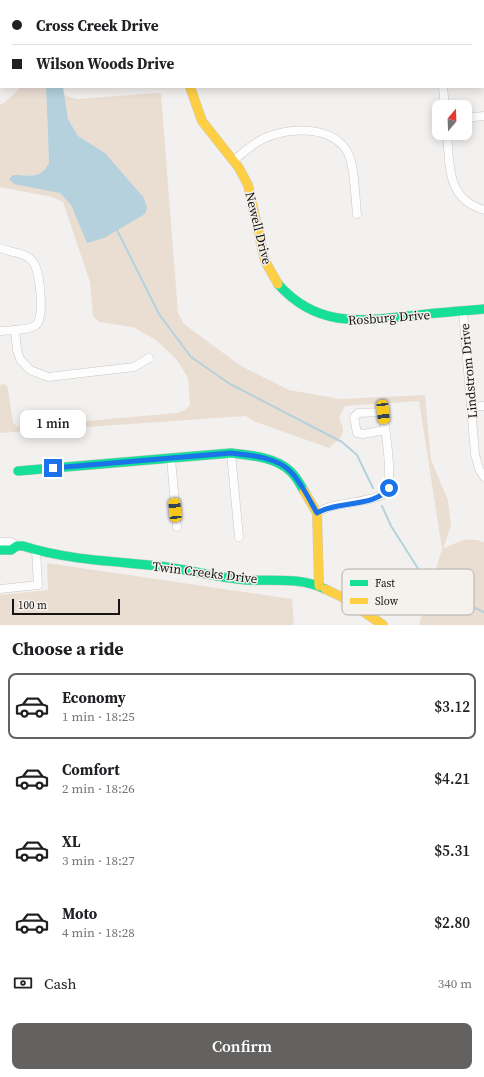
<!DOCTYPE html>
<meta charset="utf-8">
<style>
:root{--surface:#fff;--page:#f2f2f2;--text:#202124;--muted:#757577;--line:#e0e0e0;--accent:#636261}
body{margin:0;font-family:"Source Serif 4",serif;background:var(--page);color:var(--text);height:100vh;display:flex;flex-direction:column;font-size:15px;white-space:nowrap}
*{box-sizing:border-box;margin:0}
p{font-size:13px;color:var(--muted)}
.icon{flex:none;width:22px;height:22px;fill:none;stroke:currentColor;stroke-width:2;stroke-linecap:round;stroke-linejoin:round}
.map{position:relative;height:625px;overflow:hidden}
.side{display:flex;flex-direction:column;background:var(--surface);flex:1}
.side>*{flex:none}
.banner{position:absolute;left:0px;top:0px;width:484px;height:88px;box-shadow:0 2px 10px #0003;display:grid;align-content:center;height:88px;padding:0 12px;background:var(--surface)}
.needle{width:26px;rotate:19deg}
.buttons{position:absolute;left:432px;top:100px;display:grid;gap:8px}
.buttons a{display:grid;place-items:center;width:40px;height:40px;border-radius:8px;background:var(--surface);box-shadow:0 2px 10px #0003;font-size:20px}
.scale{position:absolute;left:12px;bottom:10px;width:108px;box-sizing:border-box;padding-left:4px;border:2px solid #161514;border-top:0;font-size:11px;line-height:14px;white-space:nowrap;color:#161514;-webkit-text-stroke:3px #f5f1ed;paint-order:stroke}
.end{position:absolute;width:18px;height:18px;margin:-9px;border:5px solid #1a73e8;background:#fff;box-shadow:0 0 0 2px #fff}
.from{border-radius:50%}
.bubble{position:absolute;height:28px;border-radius:8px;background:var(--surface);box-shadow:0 2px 10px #0003;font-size:13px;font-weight:600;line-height:28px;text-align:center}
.car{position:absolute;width:12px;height:24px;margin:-12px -6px;border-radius:5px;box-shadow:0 0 3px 1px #0007;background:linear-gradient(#f5c518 24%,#345 0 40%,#f5c518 0 76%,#345 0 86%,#f5c518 0)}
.banner b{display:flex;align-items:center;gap:14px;height:38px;font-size:15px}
.banner b+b{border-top:1px solid var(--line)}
.banner i{width:10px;height:10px;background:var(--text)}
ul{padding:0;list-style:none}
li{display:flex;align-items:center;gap:12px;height:66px;margin:0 8px 6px;padding:0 4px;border:2px solid transparent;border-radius:8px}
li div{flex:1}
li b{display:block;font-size:15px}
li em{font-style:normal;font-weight:600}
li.selected{border-color:var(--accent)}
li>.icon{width:36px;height:36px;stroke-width:1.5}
h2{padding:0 12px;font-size:18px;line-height:48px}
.pay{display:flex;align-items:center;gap:10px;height:44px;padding:0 12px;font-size:15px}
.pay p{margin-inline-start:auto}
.action{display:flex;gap:8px;margin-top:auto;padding:8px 12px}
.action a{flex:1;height:46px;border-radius:8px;background:var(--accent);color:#fff;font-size:16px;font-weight:600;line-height:46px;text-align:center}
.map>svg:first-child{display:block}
</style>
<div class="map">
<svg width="484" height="625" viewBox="0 0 484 625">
<rect width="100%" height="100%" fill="#f3f1ef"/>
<g fill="#eaded2">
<path d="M21 87H46L49 163C40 180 30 175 13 175L60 193 71 205 88 243 105 153 78 136 68 119 63 95 77 99 157 93 161 94 178 313 184 324 241 366 289 390 340 399 425 395 431 460 448 500 451 526 443 548C462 542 462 536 484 542V625H419L442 549 419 401 345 406 339 418C348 434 341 437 329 448L253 421 246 416 0 433V385L5 384 8 388 13 423 18 427 177 413 185 410 190 405 188 378 177 360 156 340 133 327 99 322 93 316 90 282 63 202 52 197 0 187V105L5 102Z"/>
<polygon points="47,563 292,599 294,625 0,625 0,595 48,590"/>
</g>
<path fill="#b4d1dd" d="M46 87H63L68 119 78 136 105 153 144 198 147 208 145 214 104 238 87 243 71 205 60 193 14 184 9 179 13 175C30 175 40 180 49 163Z"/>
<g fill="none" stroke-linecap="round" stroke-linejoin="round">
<g stroke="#b4d1dd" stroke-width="2">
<polyline points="38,0 38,1"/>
<polyline points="116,228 159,314 191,357 230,384 342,442 357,455 373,488"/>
<polyline points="382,506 391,526 426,581 443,593 484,612"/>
</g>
<defs>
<g id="street">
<polyline points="105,0 108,1"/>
<polyline points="335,0 335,1"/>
<polyline points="116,1 116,0"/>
<polyline points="237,1 237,0"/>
<polyline points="483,21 484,21"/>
<polyline points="443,87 445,107"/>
<polyline points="465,118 484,116"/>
<path d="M447 133C450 165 446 199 484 210"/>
<path d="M233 161C243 153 253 143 265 138 290 127 333 125 348 153 355 168 355 196 357 214"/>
<path d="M0 248C11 253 26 252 33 262 40 270 45 318 36 325 28 331 11 330 0 331"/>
<polyline points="463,311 475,454 479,469 484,477"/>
<polyline points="15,330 17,350 20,359 30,370 48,377 134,367 149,358"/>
<polyline points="471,407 484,406"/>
<polyline points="231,453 239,537"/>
<polyline points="171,458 177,527"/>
<path d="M317 513C337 500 365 505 386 493 394 480 385 429 383 412L358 413 354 417 357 433 363 434 385 430"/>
<polyline points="0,542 11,542 17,546"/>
<polyline points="0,589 38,585 36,550"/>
</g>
<g id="fast">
<path d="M278 284C315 326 357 322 408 316 433 313 459 311 484 309"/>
<path d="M18 471 231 453C249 455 276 457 290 471 296 476 300 484 304 491"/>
<path d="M0 550H11L17 546H23C67 560 113 561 159 566 188 569 217 578 246 580 272 581 300 577 325 589"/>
</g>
<g id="slow">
<polyline points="190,87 202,121 239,168 248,185 265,261 278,284"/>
<polyline points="304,491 317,513 319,586"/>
<polyline points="325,589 342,597 383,625"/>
</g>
</defs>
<use href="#street" stroke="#cac8c6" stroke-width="9"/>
<use href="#fast" stroke="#cac8c6" stroke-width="10"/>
<use href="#slow" stroke="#cac8c6" stroke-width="10"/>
<use href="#street" stroke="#fdfdfd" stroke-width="8"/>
<use href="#fast" stroke="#16e098" stroke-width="9"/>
<use href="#slow" stroke="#ffcf43" stroke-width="9"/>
</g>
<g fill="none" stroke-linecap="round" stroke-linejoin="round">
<path stroke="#1a73e8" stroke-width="5" d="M53 468 231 453C249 455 277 457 290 471 300 480 310 501 317 513 336 501 376 507 389 488"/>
</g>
<g text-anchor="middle" stroke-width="3" stroke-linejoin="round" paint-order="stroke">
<g font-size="13" fill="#161514" stroke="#f5f1ed">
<text transform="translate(259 228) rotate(76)" y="5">Newell Drive</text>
<text transform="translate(389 317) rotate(-4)" y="5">Rosburg Drive</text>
<text transform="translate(468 371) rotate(-95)" y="5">Lindstrom Drive</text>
<text transform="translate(205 572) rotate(7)" y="5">Twin Creeks Drive</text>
</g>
</g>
<rect x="342" y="569" width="132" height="46" rx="6" fill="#f5f1ed" stroke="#b2afac" stroke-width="1"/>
<rect x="350" y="580" width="18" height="6" fill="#16e098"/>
<rect x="350" y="598" width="18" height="6" fill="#ffcf43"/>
<g font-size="11" fill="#161514">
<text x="375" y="587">Fast</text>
<text x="375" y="605">Slow</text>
</g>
</svg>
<div class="buttons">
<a><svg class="needle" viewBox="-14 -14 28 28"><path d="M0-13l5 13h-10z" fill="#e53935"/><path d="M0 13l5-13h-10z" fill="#757577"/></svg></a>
</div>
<div class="scale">100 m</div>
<i class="end from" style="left:389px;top:488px"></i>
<i class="end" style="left:53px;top:468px"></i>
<div class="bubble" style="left:20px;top:410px;width:66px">1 min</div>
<i class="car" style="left:383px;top:412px;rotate:174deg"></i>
<i class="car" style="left:175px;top:510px;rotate:355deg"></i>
<div class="banner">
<b><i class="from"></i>Cross Creek Drive</b>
<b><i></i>Wilson Woods Drive</b>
</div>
</div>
<section class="side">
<h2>Choose a ride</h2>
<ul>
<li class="selected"><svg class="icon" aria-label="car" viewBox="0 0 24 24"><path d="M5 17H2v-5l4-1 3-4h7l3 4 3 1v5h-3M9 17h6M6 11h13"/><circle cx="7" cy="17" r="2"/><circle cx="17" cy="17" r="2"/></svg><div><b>Economy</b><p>1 min · 18:25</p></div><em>$3.12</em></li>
<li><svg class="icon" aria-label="car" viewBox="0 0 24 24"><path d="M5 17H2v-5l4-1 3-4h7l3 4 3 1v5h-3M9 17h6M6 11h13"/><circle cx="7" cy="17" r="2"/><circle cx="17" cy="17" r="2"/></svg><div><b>Comfort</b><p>2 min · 18:26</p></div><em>$4.21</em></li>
<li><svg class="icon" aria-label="car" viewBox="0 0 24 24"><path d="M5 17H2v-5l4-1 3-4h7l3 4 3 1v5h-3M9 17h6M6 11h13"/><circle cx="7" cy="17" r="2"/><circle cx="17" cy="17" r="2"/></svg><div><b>XL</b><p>3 min · 18:27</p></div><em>$5.31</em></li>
<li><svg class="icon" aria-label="car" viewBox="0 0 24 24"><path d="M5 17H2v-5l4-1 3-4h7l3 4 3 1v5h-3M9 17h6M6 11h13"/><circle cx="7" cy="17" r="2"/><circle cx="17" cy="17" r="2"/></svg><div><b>Moto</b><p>4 min · 18:28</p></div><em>$2.80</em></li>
</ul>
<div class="pay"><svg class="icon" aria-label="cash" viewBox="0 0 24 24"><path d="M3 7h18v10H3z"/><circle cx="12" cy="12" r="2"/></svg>Cash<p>340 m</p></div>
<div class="action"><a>Confirm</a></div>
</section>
